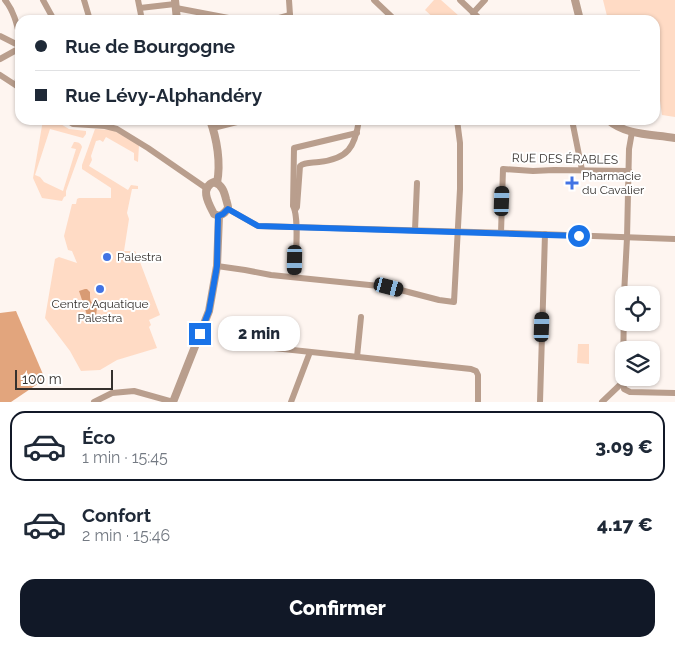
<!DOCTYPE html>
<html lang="fr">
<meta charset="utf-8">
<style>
:root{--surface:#fff;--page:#f6f6f7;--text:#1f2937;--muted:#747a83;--line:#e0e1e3;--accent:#111827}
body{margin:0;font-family:Raleway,sans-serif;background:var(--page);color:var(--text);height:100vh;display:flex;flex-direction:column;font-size:19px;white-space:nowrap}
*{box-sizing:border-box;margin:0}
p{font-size:16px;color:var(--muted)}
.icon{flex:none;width:28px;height:28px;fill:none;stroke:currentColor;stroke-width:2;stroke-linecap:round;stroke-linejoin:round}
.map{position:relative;height:402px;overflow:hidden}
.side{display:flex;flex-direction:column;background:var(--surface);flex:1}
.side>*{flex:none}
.hud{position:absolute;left:15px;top:15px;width:645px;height:110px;border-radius:15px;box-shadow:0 1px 4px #0004;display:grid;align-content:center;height:110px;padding:0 20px;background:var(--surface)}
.fabs{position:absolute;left:615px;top:286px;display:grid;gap:10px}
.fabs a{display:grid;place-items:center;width:45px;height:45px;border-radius:10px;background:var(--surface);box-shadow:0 1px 4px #0004;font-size:25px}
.scale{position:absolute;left:15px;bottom:12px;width:98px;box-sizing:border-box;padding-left:5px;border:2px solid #35312e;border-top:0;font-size:14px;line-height:18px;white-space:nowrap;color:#35312e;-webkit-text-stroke:4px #fff;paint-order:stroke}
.end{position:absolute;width:22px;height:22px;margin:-11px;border:6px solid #1a73e8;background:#fff;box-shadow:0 0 0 2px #fff}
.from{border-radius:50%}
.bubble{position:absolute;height:35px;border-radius:15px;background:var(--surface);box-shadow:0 1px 4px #0004;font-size:16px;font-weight:800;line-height:35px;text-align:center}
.car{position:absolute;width:15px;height:30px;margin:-15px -8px;border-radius:6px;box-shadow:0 0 4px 1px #0007;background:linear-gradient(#222 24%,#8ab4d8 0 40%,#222 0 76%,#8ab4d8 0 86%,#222 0)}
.hud b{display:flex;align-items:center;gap:18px;height:48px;font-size:19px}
.hud b+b{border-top:1px solid var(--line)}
.hud i{width:12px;height:12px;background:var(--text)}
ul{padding:9px 0 0;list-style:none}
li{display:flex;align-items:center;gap:15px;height:70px;margin:0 10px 8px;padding:0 10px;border:2px solid transparent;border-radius:15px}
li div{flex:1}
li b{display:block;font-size:19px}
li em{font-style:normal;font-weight:800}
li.active{border-color:var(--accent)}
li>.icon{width:45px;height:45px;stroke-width:1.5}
.button{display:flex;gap:10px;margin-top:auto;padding:10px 20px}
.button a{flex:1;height:58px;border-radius:15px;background:var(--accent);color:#fff;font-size:20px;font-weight:800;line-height:58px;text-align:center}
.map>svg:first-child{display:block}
</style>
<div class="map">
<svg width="675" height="402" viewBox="0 0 675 402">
<rect width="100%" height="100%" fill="#fef5f0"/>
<g fill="#ffdbc5">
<polygon points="434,0 441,0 459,16 455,20 436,20 425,10"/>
<polygon points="603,0 675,0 675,117 662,115 657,79 655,78 655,20 608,20"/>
<path d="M43 120H54L69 129 86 131V134L83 138 50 129 35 175 40 177 44 182 63 191 76 149 71 148 74 142C78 142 81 143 82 147L66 191V196L64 197 62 201 42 198 33 178Z"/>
<polygon points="95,129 113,130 139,145 138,162 134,160 134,153 106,137 103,142 100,140 96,141 91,156 92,160 89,166 128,190 131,185 138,186 138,189 132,189 127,213 129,219 124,251 135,251 137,254 160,315 149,320 151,325 149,327 157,348 117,360 100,370 81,371 70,351 45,318 55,259 59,257 77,263 72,251 68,250 64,236 72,204 76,204 77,199 79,198 111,198 111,188 82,169 82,165"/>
<polygon points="578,344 589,344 589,364 577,363"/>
</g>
<polygon fill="#e2a57d" points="16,311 45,379 11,402 0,402 0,313"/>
<path fill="#d89b74" d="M85 289H87L90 292C90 302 90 301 97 307L96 317 89 321 79 291Z"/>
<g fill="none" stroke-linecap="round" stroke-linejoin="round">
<g stroke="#b99e8d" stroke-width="6">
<path d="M5 0C14 11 17 25 20 38"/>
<polyline points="43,0 54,20"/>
<polyline points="84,0 90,20"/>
<polyline points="138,0 142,20"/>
<polyline points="289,0 290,15"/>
<polyline points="374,0 395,20"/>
<polyline points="460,0 481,20"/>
<polyline points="140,8 175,4"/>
<polyline points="176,8 239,20"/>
<polyline points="473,13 485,0"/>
<polyline points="272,20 290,15"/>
<polyline points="0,36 20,46"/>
<polyline points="0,59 20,48"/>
<polyline points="0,75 20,88"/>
<polyline points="17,86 20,64"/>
<polyline points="67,120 73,124 105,126 117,129 148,148 206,188"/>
<polyline points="572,120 582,170"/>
<polyline points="213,128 245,120"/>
<polyline points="228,209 258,226 512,233 675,239"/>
<path d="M295 210 297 207 300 166C305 162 312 163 319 162 348 159 355 147 359 120"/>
<polyline points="415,230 417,183"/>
<polyline points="501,233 503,169 533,171 554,170 629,171"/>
<polyline points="217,266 245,270 271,275 389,287 439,300 454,302 460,189 460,143 457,120"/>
<path d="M295 277C295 262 300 218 293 206L294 148 357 133"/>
<polyline points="624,295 627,238 629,149 632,132"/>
<polyline points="624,298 623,382 624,389 630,392 675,393"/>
<polyline points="240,337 246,343 255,346 471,369 476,371 478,375 478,402"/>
<polyline points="357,357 361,317"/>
<polyline points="94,402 112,393 134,391 173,402"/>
<polyline points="291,402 310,352"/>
<polyline points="540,402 545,234"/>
<polyline points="602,402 623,382"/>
</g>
<g stroke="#b99e8d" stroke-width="8">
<polyline points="175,0 177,20"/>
<polyline points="575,0 580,20"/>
<path d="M210 120C217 139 221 163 217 183"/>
<path d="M608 120C627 136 652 134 675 138"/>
<path d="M214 182C222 185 224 191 226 199 226 199 228 206 228 207 227 212 223 214 219 216L214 214C209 204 199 188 214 182Z"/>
<polyline points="173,402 209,311 217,266 219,216"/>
</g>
</g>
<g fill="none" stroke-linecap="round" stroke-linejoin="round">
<polyline stroke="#1a73e8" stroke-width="6" points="200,334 209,311 217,266 218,216 223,214 228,209 258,226 579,236"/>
</g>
<g fill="#4273e4" stroke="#fff" stroke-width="2">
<path d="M569.5 175.5h5v5h5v5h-5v5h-5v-5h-5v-5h5z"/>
<circle cx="107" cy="257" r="5"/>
<circle cx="100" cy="289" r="5"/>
</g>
<g text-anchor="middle" stroke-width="4" stroke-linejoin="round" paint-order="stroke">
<g font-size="12" fill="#35312e" stroke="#fff">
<text transform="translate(565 159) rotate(1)" y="4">RUE DES ÉRABLES</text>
</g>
<g font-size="12" fill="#35312e" stroke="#fff" text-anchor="start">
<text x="582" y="180">Pharmacie<tspan x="582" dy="14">du Cavalier</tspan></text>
<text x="117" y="261">Palestra</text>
<text x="100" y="308" text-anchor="middle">Centre Aquatique<tspan x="100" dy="14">Palestra</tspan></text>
</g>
</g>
</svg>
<div class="fabs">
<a><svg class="icon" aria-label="locate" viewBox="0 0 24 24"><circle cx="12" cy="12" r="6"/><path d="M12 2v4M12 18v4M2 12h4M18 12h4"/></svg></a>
<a><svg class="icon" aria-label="layers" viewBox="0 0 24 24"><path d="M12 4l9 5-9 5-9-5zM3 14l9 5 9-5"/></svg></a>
</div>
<div class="scale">100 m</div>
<i class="end from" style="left:579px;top:236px"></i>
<i class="end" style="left:200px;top:334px"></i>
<div class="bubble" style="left:218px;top:316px;width:82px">2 min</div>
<i class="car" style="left:502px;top:201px;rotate:2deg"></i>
<i class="car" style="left:295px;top:260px;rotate:181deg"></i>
<i class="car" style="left:389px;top:287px;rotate:105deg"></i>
<i class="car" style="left:542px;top:327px;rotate:2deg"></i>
<div class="hud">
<b><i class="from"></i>Rue de Bourgogne</b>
<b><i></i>Rue Lévy-Alphandéry</b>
</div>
</div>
<section class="side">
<ul>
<li class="active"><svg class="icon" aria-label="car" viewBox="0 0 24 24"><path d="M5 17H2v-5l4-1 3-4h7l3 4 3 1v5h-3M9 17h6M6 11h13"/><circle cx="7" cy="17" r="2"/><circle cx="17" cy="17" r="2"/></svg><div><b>Éco</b><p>1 min · 15:45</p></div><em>3.09 €</em></li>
<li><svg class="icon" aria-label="car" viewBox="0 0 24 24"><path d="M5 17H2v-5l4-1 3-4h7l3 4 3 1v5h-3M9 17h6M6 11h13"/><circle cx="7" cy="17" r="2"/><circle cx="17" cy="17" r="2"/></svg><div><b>Confort</b><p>2 min · 15:46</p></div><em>4.17 €</em></li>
</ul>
<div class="button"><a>Confirmer</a></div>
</section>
